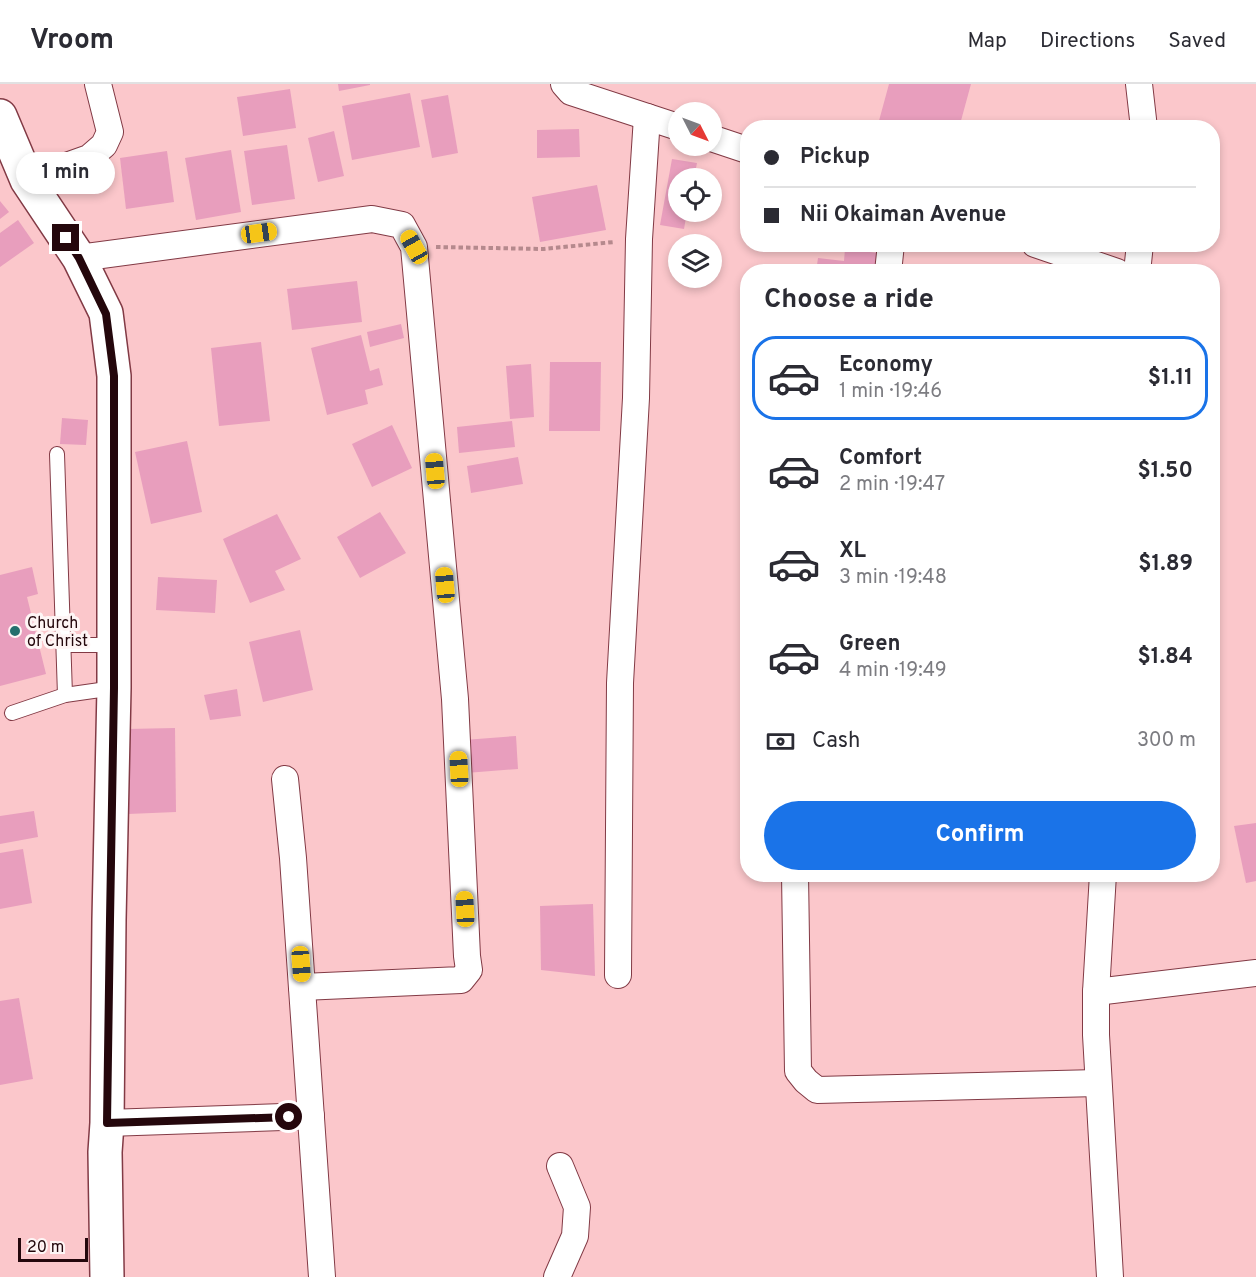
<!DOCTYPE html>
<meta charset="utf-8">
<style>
:root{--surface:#fff;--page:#f2f2f3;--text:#2b2b33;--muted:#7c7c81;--line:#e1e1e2;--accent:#1a73e8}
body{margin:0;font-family:Overpass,sans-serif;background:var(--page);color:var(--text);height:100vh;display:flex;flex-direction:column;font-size:22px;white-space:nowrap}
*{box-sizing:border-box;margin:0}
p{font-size:20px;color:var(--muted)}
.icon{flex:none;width:33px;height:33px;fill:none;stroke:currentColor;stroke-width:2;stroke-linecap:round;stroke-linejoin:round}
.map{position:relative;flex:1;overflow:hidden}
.side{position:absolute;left:740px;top:180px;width:480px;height:618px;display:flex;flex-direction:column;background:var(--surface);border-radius:24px;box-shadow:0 3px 9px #0003}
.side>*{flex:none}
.hud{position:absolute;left:740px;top:36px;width:480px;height:132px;border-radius:24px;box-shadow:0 3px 9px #0003;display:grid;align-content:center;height:132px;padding:0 24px;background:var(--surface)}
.needle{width:39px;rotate:132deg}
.tools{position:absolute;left:668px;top:18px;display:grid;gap:12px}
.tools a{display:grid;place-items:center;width:54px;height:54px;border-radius:50%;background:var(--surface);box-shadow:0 3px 9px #0003;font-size:30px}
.scale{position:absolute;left:18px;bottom:15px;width:70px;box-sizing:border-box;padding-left:6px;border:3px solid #24070c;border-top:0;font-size:16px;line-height:21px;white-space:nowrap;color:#24070c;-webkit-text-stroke:4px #fef5f5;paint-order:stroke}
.end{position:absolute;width:27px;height:27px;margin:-14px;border:8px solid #24070c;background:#fff;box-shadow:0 0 0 3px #fff}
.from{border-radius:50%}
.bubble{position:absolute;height:42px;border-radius:21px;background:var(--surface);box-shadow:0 3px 9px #0003;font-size:20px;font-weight:700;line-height:42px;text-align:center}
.car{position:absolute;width:18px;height:36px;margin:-18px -9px;border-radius:8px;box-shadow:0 0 4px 2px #0007;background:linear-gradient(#f5c518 24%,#345 0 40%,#f5c518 0 76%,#345 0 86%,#f5c518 0)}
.hud b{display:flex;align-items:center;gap:21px;height:57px;font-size:22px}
.hud b+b{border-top:2px solid var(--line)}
.hud i{width:15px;height:15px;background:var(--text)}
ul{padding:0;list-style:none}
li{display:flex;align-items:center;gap:18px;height:84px;margin:0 12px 9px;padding:0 12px;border:3px solid transparent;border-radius:24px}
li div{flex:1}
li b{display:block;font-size:22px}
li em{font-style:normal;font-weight:700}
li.active{border-color:var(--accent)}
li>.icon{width:54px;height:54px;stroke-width:1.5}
h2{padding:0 24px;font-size:27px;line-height:72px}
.pay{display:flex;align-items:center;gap:15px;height:66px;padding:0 24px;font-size:22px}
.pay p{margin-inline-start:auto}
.button{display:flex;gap:12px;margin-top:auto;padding:12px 24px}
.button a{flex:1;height:69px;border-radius:36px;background:var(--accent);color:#fff;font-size:24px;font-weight:700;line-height:69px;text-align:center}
header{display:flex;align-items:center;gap:36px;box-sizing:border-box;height:84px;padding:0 30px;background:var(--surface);border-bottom:2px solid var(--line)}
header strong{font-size:28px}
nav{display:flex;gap:33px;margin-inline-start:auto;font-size:21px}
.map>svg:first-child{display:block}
</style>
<header>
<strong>Vroom</strong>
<nav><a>Map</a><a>Directions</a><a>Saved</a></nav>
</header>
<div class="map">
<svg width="1256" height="1193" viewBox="0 0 1256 1193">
<rect width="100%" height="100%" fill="#fbc7cb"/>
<g fill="#e89ebd">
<polygon points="338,0 370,0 370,1 339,7"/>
<polygon points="889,0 971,0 959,44 953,44 936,39 935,44 877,44"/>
<polygon points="290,5 296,44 243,52 237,13"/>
<polygon points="410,9 420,63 352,76 342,22"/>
<polygon points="448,11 458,69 432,74 421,16"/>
<polygon points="579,45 580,73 537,74 537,46"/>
<polygon points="334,47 344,92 318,98 308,54"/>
<polygon points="287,61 295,115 252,121 244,67"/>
<polygon points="231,66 241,128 196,136 185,74"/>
<polygon points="167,67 174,118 126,125 120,74"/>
<polygon points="672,75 697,79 694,94 678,94 678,128 687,128 684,145 660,141"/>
<polygon points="597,101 606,146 540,158 532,113"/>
<polygon points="0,117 9,128 0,135"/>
<polygon points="18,136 34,159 0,183 0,149"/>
<polygon points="845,165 878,169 875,188 816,188 818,174 844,177"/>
<polygon points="357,197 362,238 292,246 287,205"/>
<polygon points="401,240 404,254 370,263 367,248"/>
<polygon points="361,251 370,287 379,284 383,301 365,306 368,320 327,331 311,264"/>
<polygon points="261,258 270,337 219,342 211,264"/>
<polygon points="550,278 601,278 600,347 549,347"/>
<polygon points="531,280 534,333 510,335 506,282"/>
<polygon points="62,334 88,336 86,361 60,360"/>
<polygon points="512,337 515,363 459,369 457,343"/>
<polygon points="392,341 412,384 372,403 352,360"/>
<polygon points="187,357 202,428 151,440 135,368"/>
<polygon points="518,373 523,400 471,409 467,382"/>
<polygon points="380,428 406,469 360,494 337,453"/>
<polygon points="277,430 301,475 275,487 285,506 250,519 223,455"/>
<polygon points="32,483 38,510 27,513 46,590 0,602 0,491"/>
<polygon points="158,493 217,496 215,529 156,526"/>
<polygon points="300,546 313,606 263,618 249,558"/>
<polygon points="237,605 241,632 210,636 204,611"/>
<polygon points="175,644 176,728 128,730 127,645"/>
<polygon points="516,652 518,685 466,689 464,656"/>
<polygon points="34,727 38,753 0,760 0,732"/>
<polygon points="1256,739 1256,797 1246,799 1234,742"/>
<polygon points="23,765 32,819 0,825 0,769"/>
<polygon points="593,820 595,892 541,886 540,822"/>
<polygon points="19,914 33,995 0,1001 0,917"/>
</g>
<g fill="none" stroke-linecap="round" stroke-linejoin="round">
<defs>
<g id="service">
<polyline points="57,370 65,611"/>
<polyline points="63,561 114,561"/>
<polyline points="12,629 65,611 114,604"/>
</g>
<g id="minor">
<polyline points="564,0 571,8 678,43"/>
<polyline points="1139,0 1144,44"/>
<polyline points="711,54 747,66"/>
<polyline points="27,96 89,74 104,61 110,48 98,0"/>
<polyline points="1035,160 1117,188"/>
<polyline points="79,174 372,135 402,141 414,163 455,615 467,872 469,886 461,896 302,903"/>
<polyline points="888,188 891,160"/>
<polyline points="1137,188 1140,160"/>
<polyline points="285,695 293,774 322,1193"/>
<polyline points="795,790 798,987 806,997 817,1006 1098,999"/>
<polyline points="1103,790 1096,908 1096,951 1110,1193"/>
<polyline points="618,891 620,599 636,314 639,155 647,33"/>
<polyline points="1096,908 1256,889"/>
<polyline points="107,1039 311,1032"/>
<polyline points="557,1193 575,1152 577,1123 560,1082"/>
</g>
<polyline id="tertiary" points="0,32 27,96 79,174 106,229 114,292 114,604 109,836 107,1039 105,1068 107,1193"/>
</defs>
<use href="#service" stroke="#823a45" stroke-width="16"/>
<use href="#minor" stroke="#823a45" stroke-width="28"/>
<use href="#tertiary" stroke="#823a45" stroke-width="36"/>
<polyline stroke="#b5898d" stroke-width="4" stroke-dasharray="4.5 3" stroke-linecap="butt" points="436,163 544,165 614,158"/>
<use href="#service" stroke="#fff" stroke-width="14"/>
<use href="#minor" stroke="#fff" stroke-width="26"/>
<use href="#tertiary" stroke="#fff" stroke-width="33"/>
</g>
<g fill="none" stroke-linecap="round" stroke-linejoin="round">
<polyline stroke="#24070c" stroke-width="8" points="66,154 79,174 106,230 114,292 114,604 110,836 107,1039 289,1033"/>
</g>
<circle fill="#246f6d" stroke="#fef5f5" stroke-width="2" cx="15" cy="547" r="6"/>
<g text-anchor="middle" stroke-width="6" stroke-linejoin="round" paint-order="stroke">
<g font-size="16" fill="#24070c" stroke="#fef5f5" text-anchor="start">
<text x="27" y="544">Church<tspan x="27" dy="18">of Christ</tspan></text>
</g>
</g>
</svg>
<div class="tools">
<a><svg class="needle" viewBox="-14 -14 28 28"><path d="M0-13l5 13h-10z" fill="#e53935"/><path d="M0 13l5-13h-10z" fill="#7c7c81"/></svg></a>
<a><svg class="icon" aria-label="locate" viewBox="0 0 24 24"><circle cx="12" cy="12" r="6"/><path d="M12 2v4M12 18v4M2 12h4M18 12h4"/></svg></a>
<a><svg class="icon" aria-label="layers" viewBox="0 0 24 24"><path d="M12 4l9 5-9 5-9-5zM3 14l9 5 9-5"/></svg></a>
</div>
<div class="scale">20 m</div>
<i class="end from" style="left:289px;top:1033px"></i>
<i class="end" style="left:66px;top:154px"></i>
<div class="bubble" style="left:16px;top:68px;width:99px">1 min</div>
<i class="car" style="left:259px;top:149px;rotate:82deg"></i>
<i class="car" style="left:414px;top:163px;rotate:331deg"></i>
<i class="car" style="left:435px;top:387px;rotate:355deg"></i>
<i class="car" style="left:445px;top:501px;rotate:355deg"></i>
<i class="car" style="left:459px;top:685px;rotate:357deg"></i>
<i class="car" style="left:465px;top:825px;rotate:357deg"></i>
<i class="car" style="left:301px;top:880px;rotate:176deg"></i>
<div class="hud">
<b><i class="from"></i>Pickup</b>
<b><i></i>Nii Okaiman Avenue</b>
</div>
<section class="side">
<h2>Choose a ride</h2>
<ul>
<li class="active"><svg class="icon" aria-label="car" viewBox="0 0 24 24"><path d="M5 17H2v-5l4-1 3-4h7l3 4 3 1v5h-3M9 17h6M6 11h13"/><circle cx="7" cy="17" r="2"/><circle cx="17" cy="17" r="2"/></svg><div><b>Economy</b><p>1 min · 19:46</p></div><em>$1.11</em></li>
<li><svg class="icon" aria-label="car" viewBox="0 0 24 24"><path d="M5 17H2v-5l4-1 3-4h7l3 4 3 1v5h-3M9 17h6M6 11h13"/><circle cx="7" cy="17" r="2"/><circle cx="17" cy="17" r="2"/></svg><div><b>Comfort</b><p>2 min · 19:47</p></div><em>$1.50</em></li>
<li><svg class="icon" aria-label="car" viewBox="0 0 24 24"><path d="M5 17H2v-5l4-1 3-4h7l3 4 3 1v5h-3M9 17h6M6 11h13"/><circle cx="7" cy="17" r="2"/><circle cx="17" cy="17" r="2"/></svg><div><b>XL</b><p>3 min · 19:48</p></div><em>$1.89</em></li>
<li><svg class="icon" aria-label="car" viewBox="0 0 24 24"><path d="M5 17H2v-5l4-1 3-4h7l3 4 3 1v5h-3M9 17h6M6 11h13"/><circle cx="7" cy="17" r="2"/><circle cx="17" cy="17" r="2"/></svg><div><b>Green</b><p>4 min · 19:49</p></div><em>$1.84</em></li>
</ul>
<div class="pay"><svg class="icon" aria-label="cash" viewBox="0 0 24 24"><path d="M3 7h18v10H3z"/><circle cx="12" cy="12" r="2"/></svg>Cash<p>300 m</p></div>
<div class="button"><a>Confirm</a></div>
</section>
</div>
